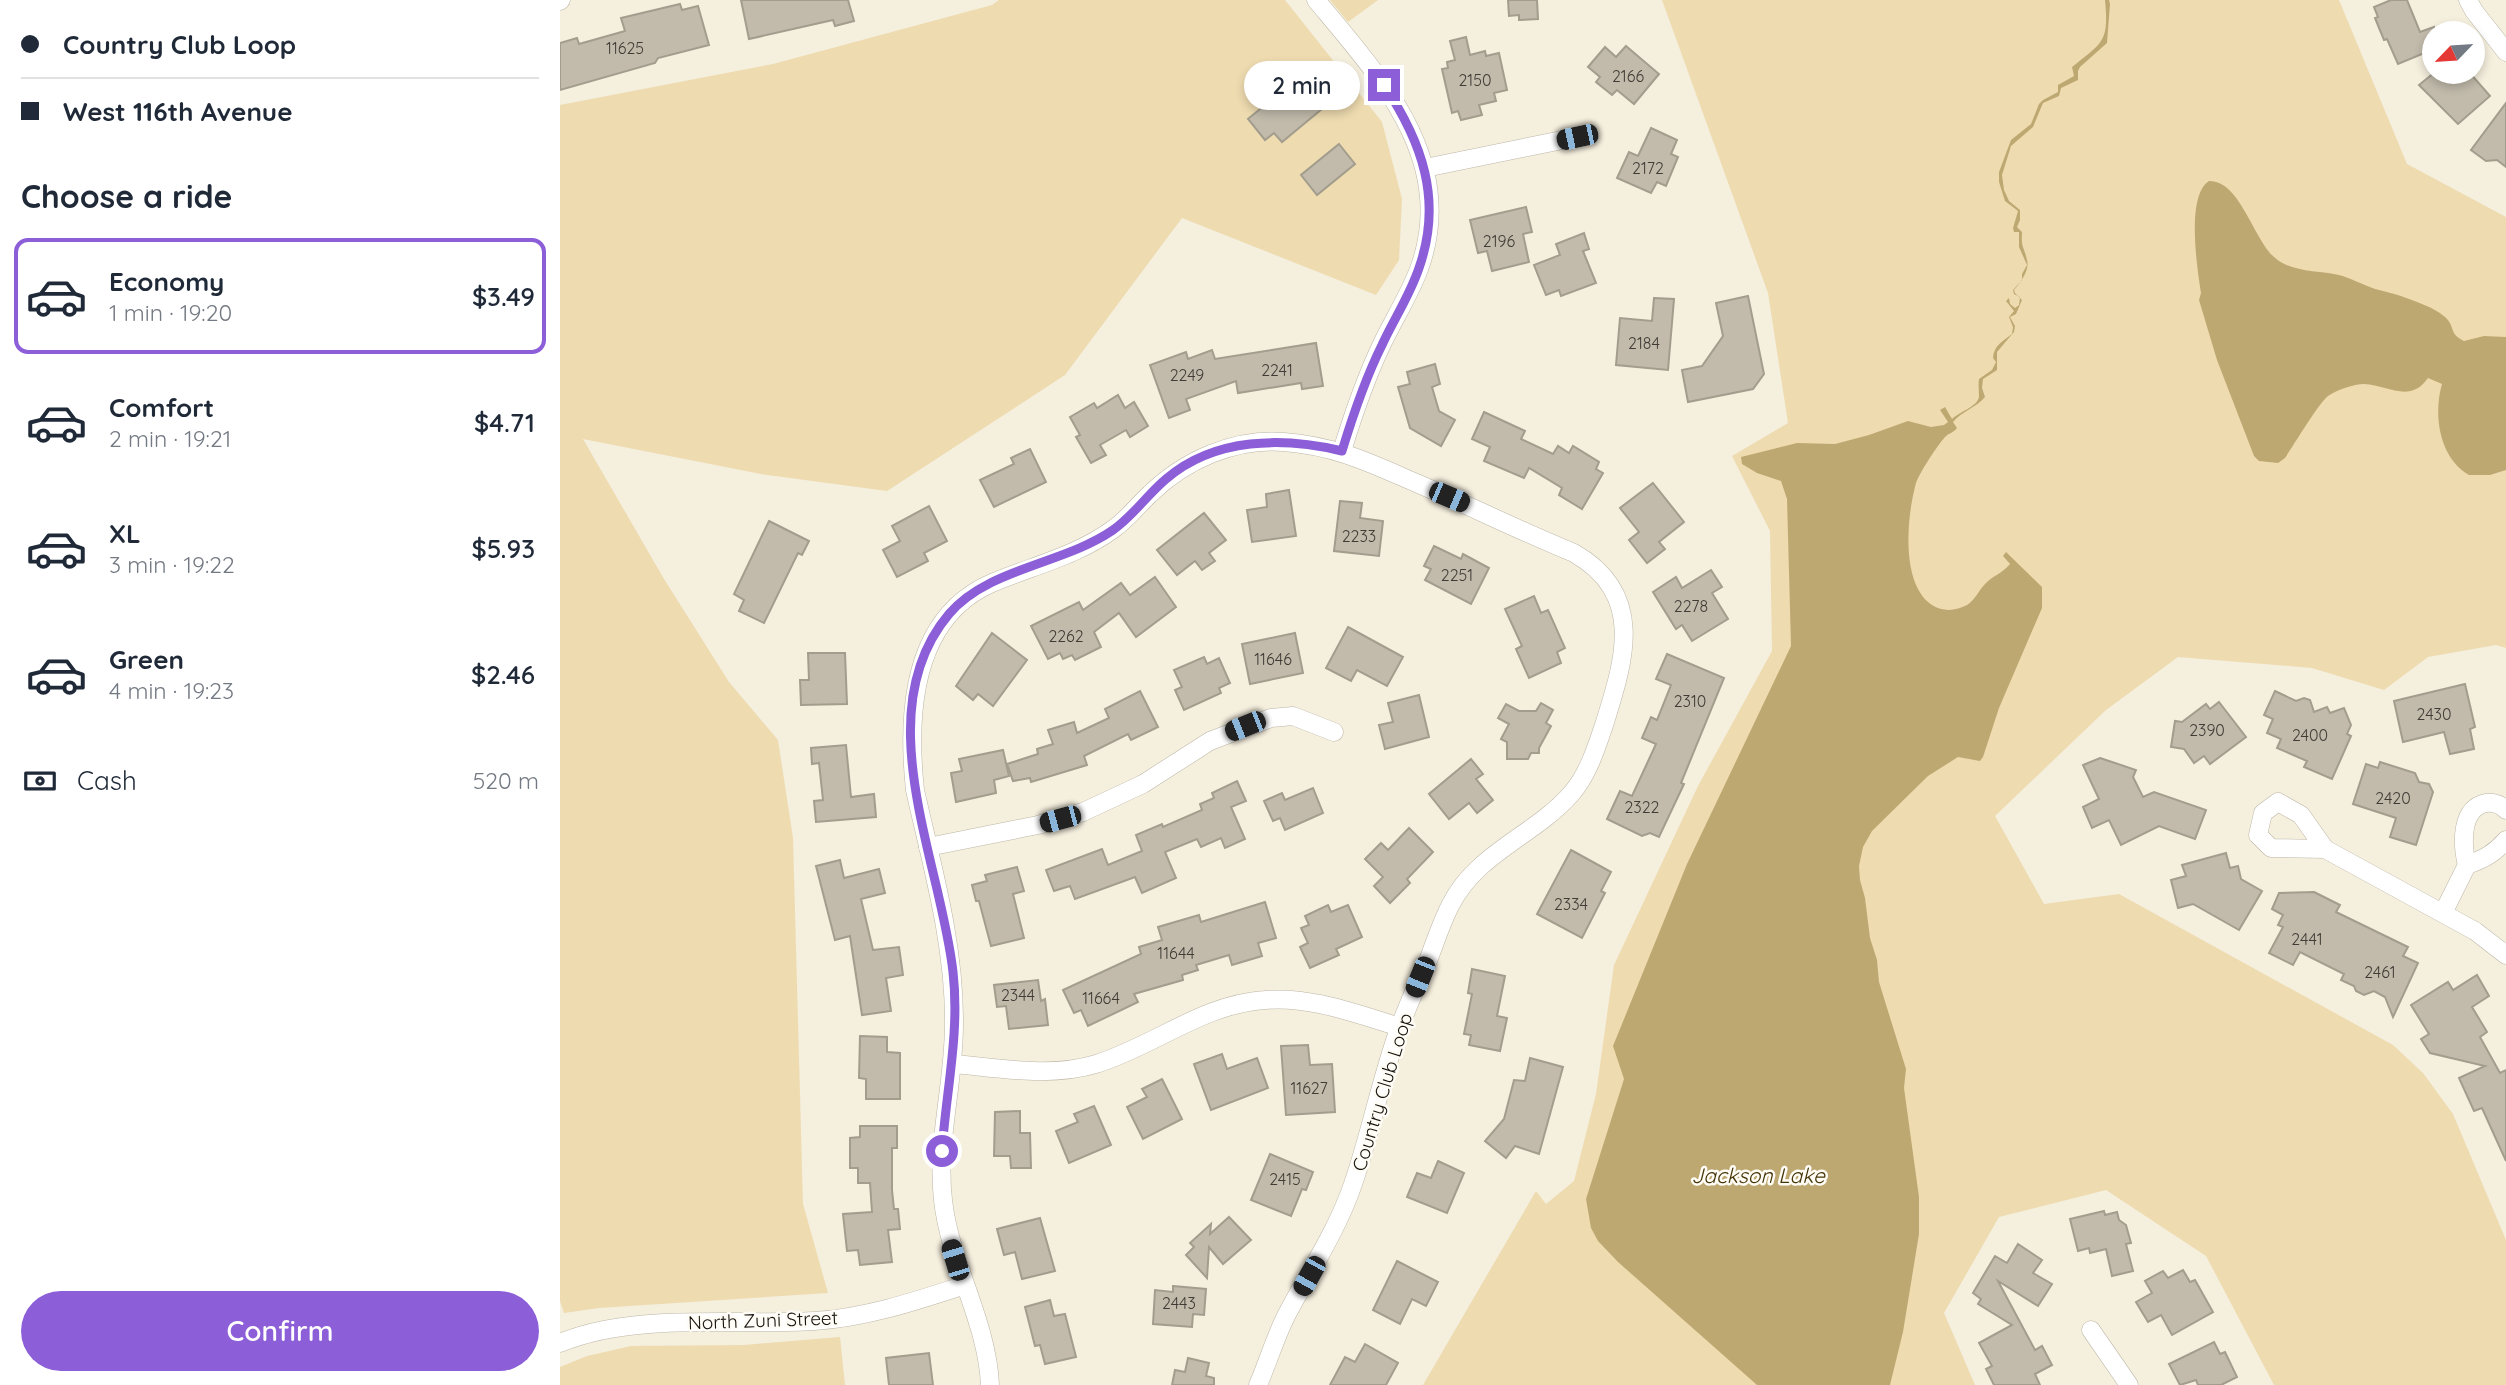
<!DOCTYPE html>
<meta charset="utf-8">
<style>
:root{--surface:#fff;--page:#f2f2f3;--text:#1f2937;--muted:#747a83;--line:#e0e1e3;--accent:#8c5ed8}
body{margin:0;font-family:Quicksand,sans-serif;background:var(--page);color:var(--text);height:100vh;display:flex;flex-direction:column;font-size:26px;white-space:nowrap}
*{box-sizing:border-box;margin:0}
p{font-size:23px;color:var(--muted)}
.icon{flex:none;width:38px;height:38px;fill:none;stroke:currentColor;stroke-width:2;stroke-linecap:round;stroke-linejoin:round}
.map{position:relative;flex:1;overflow:hidden}
.sheet{display:flex;flex-direction:column;background:var(--surface);width:560px}
.sheet>*{flex:none}
.hud{display:grid;align-content:center;height:154px;padding:0 21px;background:var(--surface)}
.needle{width:46px;rotate:245deg}
.controls{position:absolute;left:1862px;top:21px;display:grid;gap:14px}
.controls a{display:grid;place-items:center;width:63px;height:63px;border-radius:50%;background:var(--surface);box-shadow:0 4px 10px #0003;font-size:35px}
.end{position:absolute;width:32px;height:32px;margin:-16px;border:9px solid #8c5ed8;background:#fff;box-shadow:0 0 0 4px #fff}
.from{border-radius:50%}
.bubble{position:absolute;height:49px;border-radius:24px;background:var(--surface);box-shadow:0 4px 10px #0003;font-size:23px;font-weight:600;line-height:49px;text-align:center}
.car{position:absolute;width:21px;height:42px;margin:-21px -10px;border-radius:9px;box-shadow:0 0 5px 2px #0007;background:linear-gradient(#222 24%,#8ab4d8 0 40%,#222 0 76%,#8ab4d8 0 86%,#222 0)}
.hud b{display:flex;align-items:center;gap:24px;height:66px;font-size:26px}
.hud b+b{border-top:2px solid var(--line)}
.hud i{width:18px;height:18px;background:var(--text)}
ul{padding:0;list-style:none}
li{display:flex;align-items:center;gap:21px;height:116px;margin:0 14px 10px;padding:0 7px;border:4px solid transparent;border-radius:14px}
li div{flex:1}
li b{display:block;font-size:26px}
li em{font-style:normal;font-weight:600}
li.active{border-color:var(--accent)}
li>.icon{width:63px;height:63px;stroke-width:1.5}
h2{padding:0 21px;font-size:32px;line-height:84px}
.pay{display:flex;align-items:center;gap:18px;height:77px;padding:0 21px;font-size:26px}
.pay p{margin-inline-start:auto}
.primary-button{display:flex;gap:14px;margin-top:auto;padding:14px 21px}
.primary-button a{flex:1;height:80px;border-radius:42px;background:var(--accent);color:#fff;font-size:28px;font-weight:600;line-height:80px;text-align:center}
main{display:flex;flex:1;min-height:0}
.map>svg:first-child{display:block}
</style>
<main>
<section class="sheet">
<div class="hud">
<b><i class="from"></i>Country Club Loop</b>
<b><i></i>West 116th Avenue</b>
</div>
<h2>Choose a ride</h2>
<ul>
<li class="active"><svg class="icon" aria-label="car" viewBox="0 0 24 24"><path d="M5 17H2v-5l4-1 3-4h7l3 4 3 1v5h-3M9 17h6M6 11h13"/><circle cx="7" cy="17" r="2"/><circle cx="17" cy="17" r="2"/></svg><div><b>Economy</b><p>1 min · 19:20</p></div><em>$3.49</em></li>
<li><svg class="icon" aria-label="car" viewBox="0 0 24 24"><path d="M5 17H2v-5l4-1 3-4h7l3 4 3 1v5h-3M9 17h6M6 11h13"/><circle cx="7" cy="17" r="2"/><circle cx="17" cy="17" r="2"/></svg><div><b>Comfort</b><p>2 min · 19:21</p></div><em>$4.71</em></li>
<li><svg class="icon" aria-label="car" viewBox="0 0 24 24"><path d="M5 17H2v-5l4-1 3-4h7l3 4 3 1v5h-3M9 17h6M6 11h13"/><circle cx="7" cy="17" r="2"/><circle cx="17" cy="17" r="2"/></svg><div><b>XL</b><p>3 min · 19:22</p></div><em>$5.93</em></li>
<li><svg class="icon" aria-label="car" viewBox="0 0 24 24"><path d="M5 17H2v-5l4-1 3-4h7l3 4 3 1v5h-3M9 17h6M6 11h13"/><circle cx="7" cy="17" r="2"/><circle cx="17" cy="17" r="2"/></svg><div><b>Green</b><p>4 min · 19:23</p></div><em>$2.46</em></li>
</ul>
<div class="pay"><svg class="icon" aria-label="cash" viewBox="0 0 24 24"><path d="M3 7h18v10H3z"/><circle cx="12" cy="12" r="2"/></svg>Cash<p>520 m</p></div>
<div class="primary-button"><a>Confirm</a></div>
</section>
<div class="map">
<svg width="1946" height="1385" viewBox="0 0 1946 1385">
<rect width="100%" height="100%" fill="#f5efde"/>
<g fill="#eedbb0">
<polygon points="439,0 725,0 822,122 842,199 839,260 816,295 622,218 505,375 327,491 201,474 23,439 104,579 169,682 218,740 233,838 243,1204 268,1293 39,1308 4,1313 0,1301 0,105 213,64 432,5"/>
<polygon points="770,0 818,0 788,22"/>
<polygon points="1102,0 1779,0 1847,164 1946,217 1946,648 1936,645 1868,657 1824,690 1752,668 1618,657 1546,710 1435,816 1484,904 1559,894 1833,1045 1863,1073 1893,1114 1946,1240 1946,1385 1714,1385 1646,1256 1546,1190 1439,1217 1384,1313 1415,1385 863,1385 976,1191 986,1204 1014,1181 1036,1094 1054,965 1138,786 1212,651 1210,531 1172,456 1228,423 1208,293"/>
<polygon points="280,1337 285,1385 0,1385 0,1367 27,1356 71,1346 184,1345"/>
</g>
<g fill="#bea872">
<path d="M1545 0H1549L1550 4 1547 43 1520 67 1518 71V80L1501 88 1499 96 1483 103 1473 127 1451 146 1442 175 1444 190 1449 201 1460 210V220L1457 227 1462 232C1461 249 1464 246 1467 260 1470 270 1460 283 1454 290L1455 293 1462 300 1456 314 1450 317 1455 326 1454 332 1437 352V370L1423 379 1422 388 1425 397C1416 408 1402 411 1393 422L1397 428C1393 433 1389 433 1385 437 1377 446 1360 472 1356 483 1347 515 1340 584 1372 605 1383 612 1396 611 1407 605 1415 600 1419 590 1425 584 1432 576 1443 573 1450 564L1443 556 1446 552 1482 587V608L1439 708 1423 757 1420 761 1398 757 1368 776 1312 831 1303 847 1299 866 1300 880 1305 898 1310 938 1317 960 1319 982 1346 1069 1344 1088 1359 1197V1234L1343 1332 1330 1385H1197L1058 1262 1038 1241 1031 1228 1026 1199 1064 1079 1053 1046 1127 864 1231 646 1227 499 1221 481 1197 473 1182 464 1181 457 1237 443 1275 444 1309 435 1348 421 1371 427 1384 425 1388 422 1380 410 1385 407 1392 419C1399 412 1417 407 1419 397 1419 391 1418 385 1419 379L1432 370 1436 362 1433 358C1434 345 1442 342 1452 334L1453 327 1449 317 1454 311 1446 301 1449 298 1450 304 1455 308 1459 305 1460 297 1454 294 1453 290 1462 280V274L1467 265 1459 247V232H1454L1453 228 1458 211 1445 201 1439 182V172L1451 140 1471 124 1479 104 1483 100 1498 92V85L1514 76 1512 67C1543 42 1549 42 1545 0Z"/>
<path d="M1649 181C1679 180 1693 237 1713 256 1730 273 1758 270 1779 275 1791 278 1803 285 1815 289 1823 291 1832 293 1841 296 1854 301 1874 307 1885 317 1896 327 1888 333 1904 341L1924 336 1946 337V470L1930 475H1909C1879 458 1873 414 1882 384L1868 378C1850 404 1828 385 1804 384 1794 384 1777 390 1768 396 1758 404 1734 445 1725 458L1718 463 1699 461 1694 456 1657 360 1639 300 1641 293C1637 268 1626 195 1649 181Z"/>
</g>
<g fill="#c2bbac" stroke="#a39d8e" stroke-width="2">
<polygon points="181,0 288,0 294,21 275,26 273,20 189,39"/>
<polygon points="948,0 977,0 978,19 959,20 959,15 949,16"/>
<polygon points="1831,0 1847,0 1860,32 1874,27 1874,49 1838,64 1827,39 1824,40 1815,18 1818,17 1814,7"/>
<polygon points="120,4 122,10 138,6 149,45 98,58 95,63 0,90 0,43 17,38 19,44 65,31 61,18"/>
<polygon points="906,37 910,55 925,51 926,56 939,53 947,90 934,93 936,101 919,105 922,115 901,120 898,111 892,113 882,69 888,68 887,62 895,60 890,41"/>
<polygon points="1066,46 1099,74 1074,104 1057,90 1052,95 1036,82 1040,77 1028,67 1045,47 1056,57"/>
<polygon points="1875,72 1909,72 1930,96 1898,124 1859,85"/>
<polygon points="738,78 763,108 722,142 714,133 705,140 688,119"/>
<polygon points="1946,103 1946,167 1937,160 1926,161 1911,150"/>
<polygon points="1091,128 1117,140 1111,154 1118,157 1106,186 1097,182 1091,193 1057,178 1069,152 1078,156"/>
<polygon points="779,144 795,164 757,195 741,175"/>
<polygon points="966,207 972,232 963,234 969,262 932,271 927,251 918,253 910,220"/>
<polygon points="1024,233 1029,249 1023,251 1036,283 1001,296 999,290 986,295 974,265 1000,255 996,244"/>
<polygon points="1188,296 1204,374 1193,389 1128,402 1122,370 1142,366 1163,336 1156,303"/>
<polygon points="1094,298 1114,299 1108,370 1056,365 1060,318 1092,321"/>
<polygon points="756,343 763,386 742,389 741,383 678,393 676,381 626,399 630,410 609,418 590,365 626,352 628,359 652,350 655,359"/>
<polygon points="875,364 880,384 872,387 879,411 895,420 881,446 850,428 838,387 850,384 847,372"/>
<polygon points="558,395 565,408 574,402 588,426 570,437 566,430 540,445 546,455 531,463 516,437 520,435 510,417 534,403 537,408"/>
<polygon points="924,412 965,431 961,439 993,454 998,446 1009,453 1013,446 1039,462 1036,469 1043,473 1022,509 999,495 1002,488 969,468 964,478 924,461 930,447 912,439"/>
<polygon points="470,449 486,482 434,507 420,480 454,464 451,458"/>
<polygon points="1093,483 1124,522 1099,542 1105,549 1087,563 1069,540 1079,532 1060,508"/>
<polygon points="729,490 736,536 692,542 687,510 707,507 706,494"/>
<polygon points="780,501 802,503 800,518 823,521 819,556 774,551"/>
<polygon points="369,506 387,541 364,553 368,561 337,577 323,550 340,541 332,526"/>
<polygon points="644,513 666,540 649,553 655,561 642,570 635,561 617,575 597,550"/>
<polygon points="209,521 249,541 242,555 238,553 204,623 179,611 184,600 174,594"/>
<polygon points="874,546 901,559 903,554 929,568 911,604 865,580 871,569 864,566"/>
<polygon points="1151,570 1162,587 1152,593 1168,619 1132,641 1122,625 1116,629 1093,592 1116,577 1122,588"/>
<polygon points="595,577 616,607 576,637 559,613 534,632 541,647 515,660 512,655 503,659 500,653 488,659 471,626 519,602 523,610 561,583 570,595"/>
<polygon points="974,596 981,613 988,610 1005,648 997,652 1001,663 969,678 956,649 962,646 945,609"/>
<polygon points="788,627 843,657 827,686 797,670 791,681 766,668"/>
<polygon points="432,633 467,660 433,706 418,694 413,700 396,686"/>
<polygon points="735,633 743,673 690,684 682,644"/>
<polygon points="248,653 285,653 287,704 241,705 240,680 249,680"/>
<polygon points="1107,654 1164,678 1121,783 1124,784 1099,837 1090,833 1082,836 1047,819 1060,791 1072,796 1096,744 1082,738 1091,717 1097,720 1111,685 1096,679"/>
<polygon points="644,657 647,664 659,658 670,683 659,688 661,693 624,710 615,690 622,687 614,670"/>
<polygon points="1905,684 1915,727 1910,729 1914,749 1890,754 1884,732 1843,742 1834,701"/>
<polygon points="580,691 598,727 571,740 568,734 524,756 527,765 471,782 470,778 453,781 447,764 478,754 477,749 493,744 488,730 514,722 517,733 549,718 545,709"/>
<polygon points="1715,691 1736,701 1744,698 1750,700 1754,712 1767,707 1770,713 1784,708 1791,725 1787,734 1791,736 1772,779 1744,767 1747,761 1717,748 1721,739 1707,733 1713,719 1704,715"/>
<polygon points="859,695 869,737 825,749 819,725 833,722 828,703"/>
<polygon points="1659,702 1686,737 1650,764 1644,756 1634,763 1624,749 1611,747 1615,721 1622,722 1646,704 1650,709"/>
<polygon points="981,703 993,710 986,723 991,726 979,748 979,753 971,753 968,759 947,759 947,742 941,739 949,724 938,718 946,704 959,711 976,711"/>
<polygon points="286,745 291,797 314,794 316,817 256,822 254,801 263,800 259,763 252,764 251,748"/>
<polygon points="443,750 449,776 434,780 436,793 396,802 391,773 402,771 399,759"/>
<polygon points="1540,758 1576,770 1573,777 1583,797 1594,792 1646,810 1635,839 1599,826 1561,845 1549,820 1532,828 1523,807 1539,799 1523,765"/>
<polygon points="911,759 923,774 916,779 933,800 917,813 909,803 889,819 869,794"/>
<polygon points="1820,762 1855,773 1859,782 1869,784 1873,792 1856,845 1830,837 1836,818 1793,804 1806,764 1818,768"/>
<polygon points="677,781 686,801 671,807 685,839 665,848 661,838 641,847 637,839 605,852 616,878 582,893 575,877 515,899 510,886 494,891 486,870 542,849 548,865 582,851 576,835 602,824 603,827 642,810 640,804 654,798 652,793"/>
<polygon points="753,788 763,813 725,830 720,818 713,821 704,801 722,793 725,800"/>
<polygon points="849,828 873,852 847,879 850,883 830,903 814,886 823,877 805,859 821,843 828,850"/>
<polygon points="1011,850 1051,872 1041,891 1045,893 1022,938 977,914"/>
<polygon points="1666,853 1670,868 1678,866 1681,879 1702,891 1679,930 1633,904 1618,908 1611,880 1626,876 1622,865"/>
<polygon points="280,860 284,878 319,869 325,893 301,899 313,950 339,947 343,975 326,978 331,1011 302,1015 290,936 275,940 256,866"/>
<polygon points="457,867 464,891 453,894 464,938 431,946 419,901 416,901 412,885 427,881 425,875"/>
<polygon points="1754,892 1780,905 1776,912 1848,947 1843,956 1858,963 1833,1017 1825,997 1814,991 1804,995 1796,991 1794,986 1781,980 1784,974 1740,952 1733,965 1709,953 1723,927 1718,925 1723,915 1712,909 1719,893"/>
<polygon points="705,902 716,938 698,943 702,956 672,965 669,955 636,965 638,970 622,975 623,980 574,994 578,1002 528,1026 521,1010 514,1013 503,990 581,954 579,947 602,940 598,927 639,915 641,922"/>
<polygon points="768,905 771,912 788,905 802,937 776,949 779,955 750,968 740,947 748,943 741,928 749,925 745,916"/>
<polygon points="912,969 945,976 937,1016 947,1018 940,1051 909,1045 911,1035 904,1034 912,994 908,993"/>
<polygon points="1917,975 1929,996 1912,1007 1927,1032 1920,1037 1940,1073 1946,1070 1946,1161 1922,1108 1914,1111 1899,1078 1925,1066 1870,1053 1861,1039 1869,1034 1851,1005 1888,982 1893,990"/>
<polygon points="478,980 481,1001 485,999 488,1025 449,1029 446,1006 437,1007 434,985"/>
<polygon points="300,1036 327,1037 327,1052 340,1053 340,1099 306,1099 306,1079 299,1078"/>
<polygon points="748,1045 750,1065 772,1064 775,1112 726,1115 721,1046"/>
<polygon points="662,1054 667,1069 697,1058 708,1088 651,1110 634,1064"/>
<polygon points="970,1058 1003,1067 979,1154 955,1146 946,1158 925,1141 944,1119 954,1080 965,1081"/>
<polygon points="602,1079 622,1119 583,1139 567,1107 587,1097 582,1089"/>
<polygon points="534,1106 551,1145 509,1163 496,1131 518,1122 514,1114"/>
<polygon points="460,1111 460,1133 470,1133 471,1168 451,1168 450,1156 434,1156 435,1112"/>
<polygon points="300,1126 337,1126 337,1148 332,1148 332,1190 334,1209 338,1209 340,1229 328,1230 332,1262 300,1265 298,1250 287,1251 283,1214 312,1212 310,1183 298,1183 298,1168 290,1168 290,1138 300,1137"/>
<polygon points="710,1154 753,1172 746,1190 742,1189 731,1216 691,1200"/>
<polygon points="878,1161 904,1173 887,1213 847,1197 857,1173 871,1178"/>
<polygon points="1544,1211 1545,1215 1557,1212 1559,1220 1566,1225 1571,1243 1566,1244 1573,1271 1552,1276 1546,1249 1530,1253 1529,1248 1518,1251 1510,1219"/>
<polygon points="669,1217 691,1240 663,1264 649,1247 647,1278 626,1255 634,1247 630,1243 651,1224 650,1234"/>
<polygon points="480,1218 495,1271 462,1279 455,1252 444,1255 437,1229"/>
<polygon points="1458,1244 1482,1260 1473,1273 1492,1284 1478,1306 1438,1281 1475,1350 1482,1346 1492,1365 1475,1374 1480,1385 1434,1385 1426,1369 1432,1366 1419,1343 1452,1325 1418,1304 1421,1299 1413,1293 1435,1256 1447,1263"/>
<polygon points="837,1261 878,1282 866,1306 852,1299 840,1324 813,1310"/>
<polygon points="1623,1270 1630,1282 1635,1280 1653,1312 1612,1335 1601,1315 1588,1322 1576,1302 1592,1293 1585,1281 1603,1271 1608,1278"/>
<polygon points="613,1286 646,1289 644,1315 633,1314 632,1327 593,1324 595,1290 613,1292"/>
<polygon points="490,1300 494,1316 505,1314 516,1357 485,1364 480,1345 475,1346 465,1307"/>
<polygon points="1654,1342 1660,1354 1665,1352 1677,1377 1661,1385 1638,1385 1636,1380 1620,1385 1609,1364"/>
<polygon points="805,1344 838,1363 826,1385 770,1385 785,1357 795,1362"/>
<polygon points="369,1353 373,1385 329,1385 326,1358"/>
<polygon points="628,1358 649,1363 646,1376 654,1378 654,1385 612,1385 615,1370 625,1372"/>
</g>
<g fill="none" stroke-linecap="round" stroke-linejoin="round">
<defs>
<g id="street">
<path d="M756 0C820 77 899 161 859 269 849 296 833 320 821 346 805 380 793 415 782 451"/>
<polyline points="1908,0 1914,11 1946,52"/>
<polyline points="0,1 1,0"/>
<polyline points="865,168 1017,137"/>
<polyline points="368,847 478,825 523,812 583,784 650,741 711,718 733,716 774,732"/>
<polyline points="1765,849 1711,848 1698,835 1703,813 1718,802 1741,815 1765,849 1915,931 1946,955"/>
<path d="M1907 865C1924 859 1935 853 1946 840"/>
<path d="M1883 913 1907 865C1902 845 1900 808 1926 803 1934 802 1941 805 1946 810"/>
<path d="M393 1064C440 1068 490 1078 536 1064 594 1046 643 1004 705 1000 751 996 796 1014 840 1027"/>
<polyline points="1531,1330 1569,1385"/>
<path d="M0 1343C74 1312 175 1326 254 1321 305 1318 356 1301 405 1285"/>
<path d="M430 1385C427 1320 390 1264 383 1200 376 1140 395 1081 394 1020 394 942 372 866 355 790 347 715 351 618 432 583 472 566 516 556 552 530 567 520 577 506 590 494 625 460 674 438 724 442 775 446 808 462 854 482 908 505 960 531 1014 553 1085 594 1065 658 1045 722 1037 746 1028 775 1011 794 975 835 917 853 891 904 882 921 876 940 869 958 859 980 849 1003 840 1026 821 1078 811 1132 793 1184 777 1231 749 1272 726 1316 715 1338 708 1362 698 1385"/>
</g>
</defs>
<use href="#street" stroke="#bcb6a6" stroke-width="19"/>
<use href="#street" stroke="#fff" stroke-width="18"/>
</g>
<g fill="none" stroke-linecap="round" stroke-linejoin="round">
<path stroke="#8c5ed8" stroke-width="9" d="M382 1151C386 1091 400 1033 393 972 381 862 306 712 389 614 428 568 504 564 553 530 573 516 587 495 606 479 655 437 723 437 782 451 793 415 805 379 822 345 834 319 850 295 859 268 883 200 862 142 824 85"/>
</g>
<g text-anchor="middle" stroke-width="5" stroke-linejoin="round" paint-order="stroke">
<g font-size="16" fill="#403c35">
<text x="65" y="54">11625</text>
<text x="1068" y="82">2166</text>
<text x="915" y="86">2150</text>
<text x="1088" y="174">2172</text>
<text x="939" y="247">2196</text>
<text x="1084" y="349">2184</text>
<text x="717" y="376">2241</text>
<text x="627" y="381">2249</text>
<text x="799" y="542">2233</text>
<text x="897" y="581">2251</text>
<text x="1131" y="612">2278</text>
<text x="506" y="642">2262</text>
<text x="713" y="665">11646</text>
<text x="1130" y="707">2310</text>
<text x="1874" y="720">2430</text>
<text x="1647" y="736">2390</text>
<text x="1750" y="741">2400</text>
<text x="1833" y="804">2420</text>
<text x="1082" y="813">2322</text>
<text x="1011" y="910">2334</text>
<text x="1747" y="945">2441</text>
<text x="616" y="959">11644</text>
<text x="1820" y="978">2461</text>
<text x="458" y="1001">2344</text>
<text x="541" y="1004">11664</text>
<text x="749" y="1094">11627</text>
<text x="725" y="1185">2415</text>
<text x="619" y="1309">2443</text>
</g>
<g font-size="19" fill="#14120d" stroke="#fffcf6">
<text transform="translate(822 1092) rotate(-73)" y="7">Country Club Loop</text>
<text transform="translate(203 1320) rotate(-2)" y="7">North Zuni Street</text>
</g>
<g font-size="21" font-style="italic" fill="#433305" stroke="#fffcf6">
<text x="1198" y="1183">Jackson Lake</text>
</g>
</g>
</svg>
<div class="controls">
<a><svg class="needle" viewBox="-14 -14 28 28"><path d="M0-13l5 13h-10z" fill="#e53935"/><path d="M0 13l5-13h-10z" fill="#747a83"/></svg></a>
</div>
<i class="end from" style="left:382px;top:1151px"></i>
<i class="end" style="left:824px;top:85px"></i>
<div class="bubble" style="left:684px;top:61px;width:116px">2 min</div>
<i class="car" style="left:1017px;top:137px;rotate:258deg"></i>
<i class="car" style="left:889px;top:497px;rotate:113deg"></i>
<i class="car" style="left:685px;top:726px;rotate:248deg"></i>
<i class="car" style="left:500px;top:819px;rotate:255deg"></i>
<i class="car" style="left:860px;top:977px;rotate:202deg"></i>
<i class="car" style="left:395px;top:1260px;rotate:343deg"></i>
<i class="car" style="left:749px;top:1276px;rotate:209deg"></i>
</div>
</main>
